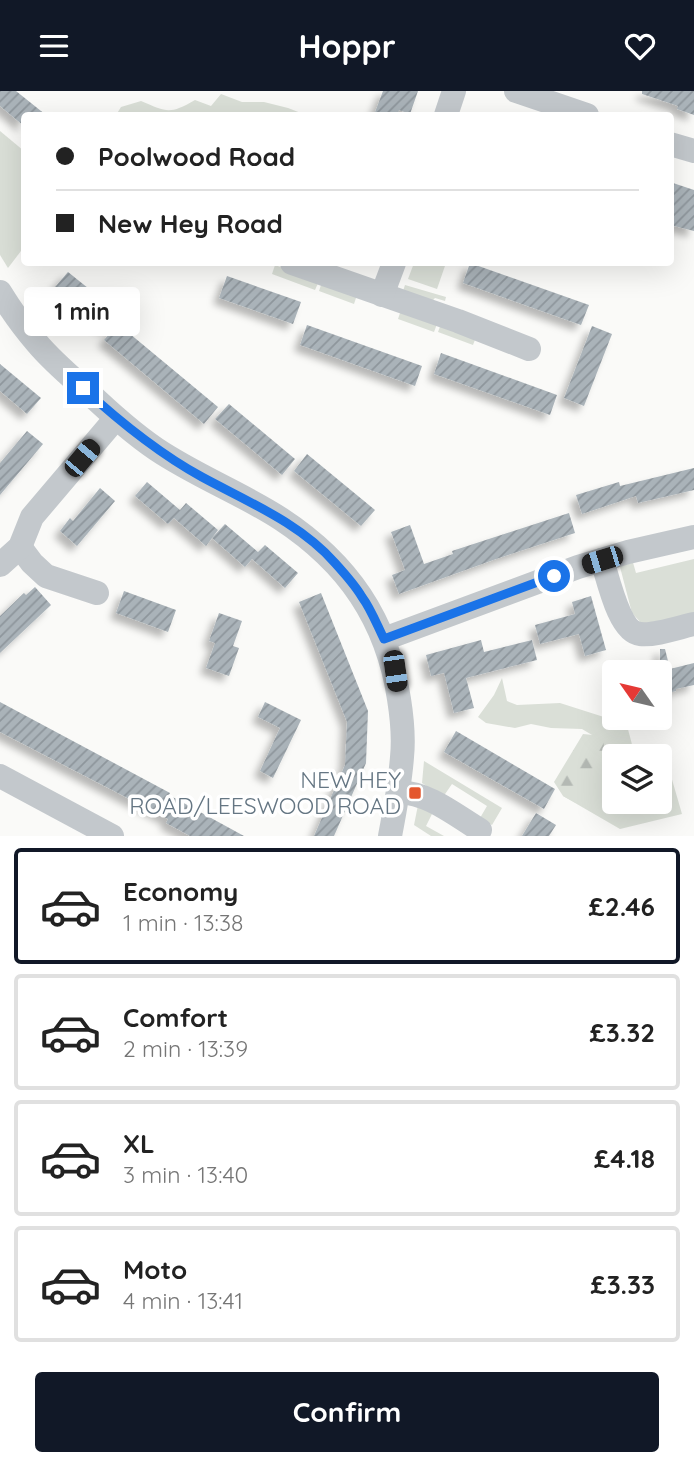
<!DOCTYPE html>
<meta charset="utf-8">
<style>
:root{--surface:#fff;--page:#f2f2f2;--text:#222;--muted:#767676;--line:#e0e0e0;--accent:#111827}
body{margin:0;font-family:Quicksand,sans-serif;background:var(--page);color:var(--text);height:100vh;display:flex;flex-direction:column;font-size:26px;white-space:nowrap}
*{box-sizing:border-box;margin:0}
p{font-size:23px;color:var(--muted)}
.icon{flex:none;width:38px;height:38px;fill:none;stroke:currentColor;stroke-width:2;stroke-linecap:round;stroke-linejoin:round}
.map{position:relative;height:745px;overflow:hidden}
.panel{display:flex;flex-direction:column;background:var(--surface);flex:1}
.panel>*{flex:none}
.hud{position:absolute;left:21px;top:21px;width:653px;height:154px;border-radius:7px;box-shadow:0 7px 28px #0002;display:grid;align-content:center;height:154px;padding:0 35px;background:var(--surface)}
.needle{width:46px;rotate:304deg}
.controls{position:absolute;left:602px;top:569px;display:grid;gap:14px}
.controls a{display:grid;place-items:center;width:70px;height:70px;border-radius:7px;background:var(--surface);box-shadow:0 7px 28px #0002;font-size:35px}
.end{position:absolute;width:32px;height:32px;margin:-16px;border:9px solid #1a73e8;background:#fff;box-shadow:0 0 0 4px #fff}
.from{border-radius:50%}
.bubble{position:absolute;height:49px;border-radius:7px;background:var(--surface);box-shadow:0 7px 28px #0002;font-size:23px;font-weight:800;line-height:49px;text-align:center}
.car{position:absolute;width:21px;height:42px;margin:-21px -10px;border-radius:9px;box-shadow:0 0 5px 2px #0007;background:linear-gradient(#222 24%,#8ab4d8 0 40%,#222 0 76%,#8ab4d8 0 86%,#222 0)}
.hud b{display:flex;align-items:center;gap:24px;height:66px;font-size:26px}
.hud b+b{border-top:2px solid var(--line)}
.hud i{width:18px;height:18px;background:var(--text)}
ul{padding:12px 0 0;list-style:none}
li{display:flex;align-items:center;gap:21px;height:116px;margin:0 14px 10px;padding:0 21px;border:4px solid var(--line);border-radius:7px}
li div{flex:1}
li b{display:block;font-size:26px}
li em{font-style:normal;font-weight:800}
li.on{border-color:var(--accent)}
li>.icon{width:63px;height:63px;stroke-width:1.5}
.primary-button{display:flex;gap:14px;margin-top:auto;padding:14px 35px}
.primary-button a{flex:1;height:80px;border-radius:7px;background:var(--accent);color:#fff;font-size:28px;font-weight:800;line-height:80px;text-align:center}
header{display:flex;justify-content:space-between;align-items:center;height:91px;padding:0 35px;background:var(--accent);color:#fff;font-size:32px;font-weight:800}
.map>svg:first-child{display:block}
</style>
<header><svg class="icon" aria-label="menu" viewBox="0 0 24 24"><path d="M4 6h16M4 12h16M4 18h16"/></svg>Hoppr<svg class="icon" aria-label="heart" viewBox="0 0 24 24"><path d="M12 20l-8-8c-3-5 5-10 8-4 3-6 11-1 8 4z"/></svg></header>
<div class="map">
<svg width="694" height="745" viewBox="0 0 694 745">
<defs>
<pattern id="forest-firs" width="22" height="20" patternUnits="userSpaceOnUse" patternTransform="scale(1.75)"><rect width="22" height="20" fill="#dadfd7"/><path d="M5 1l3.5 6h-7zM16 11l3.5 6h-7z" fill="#b4b9b4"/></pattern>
<pattern id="building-hatch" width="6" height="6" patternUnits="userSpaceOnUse" patternTransform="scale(1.75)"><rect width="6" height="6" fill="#aab3b9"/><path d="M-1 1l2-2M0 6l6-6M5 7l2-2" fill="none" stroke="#8e969c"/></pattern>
<filter id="shadow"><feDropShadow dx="-6" dy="6" stdDeviation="3.5" flood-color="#0004"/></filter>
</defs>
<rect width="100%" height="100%" fill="#fafaf8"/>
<g fill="#dadfd7" fill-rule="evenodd">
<path d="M221 3 242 11H264L288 17 306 24H116L121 16 141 10C167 21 169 24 195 9L211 15Z"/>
<polygon points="0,40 24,60 24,156 8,177 0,164"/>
<polygon points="414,172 446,172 437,198 408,188"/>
<polygon points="275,174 319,190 315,199 272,183"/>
<polygon points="322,191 357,204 354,213 319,200"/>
<polygon points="405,194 446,206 445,210 435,207 430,212 402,203"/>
<polygon points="401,219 437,233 434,241 398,228"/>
<polygon points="441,233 476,246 473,254 438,241"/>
<polygon points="632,468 636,482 694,468 694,524 644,535 632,522 620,476 624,470"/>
<path d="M502 587 507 610 517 614 560 612 607 627 614 625 625 627 634 661 662 654 682 723 620 738 563 705 597 647 582 638 551 637 531 633 515 637 486 632 478 626 494 604ZM614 665H660V710H614Z"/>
<polygon points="424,670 502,717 492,734 480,727 487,715 452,693 443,706 422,692"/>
<polygon points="418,714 432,723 426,735 444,745 431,745 414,734"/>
</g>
<polygon fill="url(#forest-firs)" points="583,643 603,645 605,669 597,681 595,691 584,699 576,712 563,705 554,691"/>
<g fill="url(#building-hatch)" filter="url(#shadow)">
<polygon points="0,0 16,0 46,24 24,24 24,35 0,15"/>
<polygon points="383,0 418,0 410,23 399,19 397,24 374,24"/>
<polygon points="642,0 694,0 694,24 677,18 678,15 642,3"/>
<polygon points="670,91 694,99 694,140 670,134"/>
<polygon points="470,172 589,214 581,234 463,192"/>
<polygon points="68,181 119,222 106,238 55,196"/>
<polygon points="227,185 301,211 293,233 219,207"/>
<polygon points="118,233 218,316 204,333 104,249"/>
<polygon points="307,234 422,275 415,295 300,254"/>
<polygon points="592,235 612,243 584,315 564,307"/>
<polygon points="441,262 557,304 550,324 434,283"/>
<polygon points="0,273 41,307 27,323 0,300"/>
<polygon points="229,313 295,368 282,384 215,328"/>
<polygon points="27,340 43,353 0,404 0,372"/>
<polygon points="307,363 375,419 361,435 294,380"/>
<polygon points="694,377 694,399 638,412 636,405 582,423 576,404 619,391 620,395"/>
<polygon points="147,391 180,419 186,412 218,439 206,455 174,427 168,433 135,405"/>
<polygon points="100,397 115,410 77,455 60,440 70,427 73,430"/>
<polygon points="569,422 575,442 496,468 399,503 392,484 405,479 391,441 410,434 424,473 453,463 452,460"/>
<polygon points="225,433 258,461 265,454 298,482 285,497 252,468 245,476 212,447"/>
<polygon points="35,496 51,514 0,562 0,525 24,502 26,504"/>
<polygon points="124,500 176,519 168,541 116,522"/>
<polygon points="321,502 368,620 366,672 334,745 314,745 345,674 347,631 299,511"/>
<polygon points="591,505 606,559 585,565 579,543 540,553 535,534 575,523 572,511"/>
<polygon points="219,522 242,530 233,555 239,557 229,585 206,577 215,552 209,550"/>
<polygon points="481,549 484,561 532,549 537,569 466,587 474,617 454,622 444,582 431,585 426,564"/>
<polygon points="660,558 665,558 670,578 694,572 694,594 676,598 676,600 660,604"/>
<polygon points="0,611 170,702 169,704 244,745 190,745 166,732 168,728 0,641"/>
<polygon points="265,611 301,629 273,687 260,680 280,637 258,626"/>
<polygon points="456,640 555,698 544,718 444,661"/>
<polygon points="536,722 556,734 549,745 522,745"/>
</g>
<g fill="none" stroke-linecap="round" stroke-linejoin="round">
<g stroke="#c3c8cc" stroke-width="24">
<polyline points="516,0 587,24"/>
<polyline points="446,24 454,0"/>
<polyline points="670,53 694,60"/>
<polyline points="292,172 458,230 529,258"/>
<path d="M0 201C11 219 23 236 37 252 52 270 70 285 87 300 109 321 131 341 156 358 196 385 241 402 281 428 348 472 387 529 399 608 402 627 404 647 402 666 400 693 395 719 390 745"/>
<polyline points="382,204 394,172"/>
<polyline points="20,456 32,472 46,485 97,502"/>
<path d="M602 469C608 487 619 541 640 543 655 545 680 536 694 533"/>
<polyline points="0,474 20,456 32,426 116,327"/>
<polyline points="384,548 578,476 628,461 694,446"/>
<polyline points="0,685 112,745"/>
<path d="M399 701C429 702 455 724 480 739"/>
</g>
</g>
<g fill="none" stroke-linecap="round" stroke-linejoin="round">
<path stroke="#1a73e8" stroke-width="9" d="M83 297C120 331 158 362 202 386 248 411 300 432 335 472 345 483 355 494 362 506 371 518 377 534 384 548L554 485"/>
</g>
<rect fill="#e4572e" stroke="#fff" stroke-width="2.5" x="408" y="695" width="14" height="14" rx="3.5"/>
<g text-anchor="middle" stroke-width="7" stroke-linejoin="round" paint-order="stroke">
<g font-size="23" fill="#657683" stroke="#fff" text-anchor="end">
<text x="401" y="697">NEW HEY<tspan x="401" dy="26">ROAD/LEESWOOD ROAD</tspan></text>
</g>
</g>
</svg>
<div class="controls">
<a><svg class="needle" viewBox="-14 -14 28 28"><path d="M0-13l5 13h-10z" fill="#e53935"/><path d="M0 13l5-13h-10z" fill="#767676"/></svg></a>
<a><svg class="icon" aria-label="layers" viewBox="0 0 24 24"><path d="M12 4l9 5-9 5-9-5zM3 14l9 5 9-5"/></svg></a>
</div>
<i class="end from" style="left:554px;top:485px"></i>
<i class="end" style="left:83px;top:297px"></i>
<div class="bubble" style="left:24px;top:196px;width:116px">1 min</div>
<i class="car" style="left:82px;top:367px;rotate:40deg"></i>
<i class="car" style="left:602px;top:469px;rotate:253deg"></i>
<i class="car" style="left:395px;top:580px;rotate:172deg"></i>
<div class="hud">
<b><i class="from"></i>Poolwood Road</b>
<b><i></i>New Hey Road</b>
</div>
</div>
<section class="panel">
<ul>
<li class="on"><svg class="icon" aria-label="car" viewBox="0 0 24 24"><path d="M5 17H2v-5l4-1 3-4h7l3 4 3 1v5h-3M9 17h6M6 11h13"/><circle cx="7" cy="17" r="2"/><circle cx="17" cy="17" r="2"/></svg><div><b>Economy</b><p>1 min · 13:38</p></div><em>£2.46</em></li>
<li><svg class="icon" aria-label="car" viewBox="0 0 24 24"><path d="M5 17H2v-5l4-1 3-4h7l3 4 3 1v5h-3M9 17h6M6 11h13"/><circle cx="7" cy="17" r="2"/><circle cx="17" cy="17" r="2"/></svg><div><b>Comfort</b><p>2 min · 13:39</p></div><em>£3.32</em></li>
<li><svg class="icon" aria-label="car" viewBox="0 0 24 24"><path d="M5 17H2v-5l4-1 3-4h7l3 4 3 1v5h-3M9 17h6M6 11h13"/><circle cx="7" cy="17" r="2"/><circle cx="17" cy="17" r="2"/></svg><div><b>XL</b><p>3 min · 13:40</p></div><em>£4.18</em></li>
<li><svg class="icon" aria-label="car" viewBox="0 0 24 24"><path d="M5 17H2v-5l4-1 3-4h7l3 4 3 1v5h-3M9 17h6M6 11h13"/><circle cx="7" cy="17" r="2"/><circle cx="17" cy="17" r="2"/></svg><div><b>Moto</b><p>4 min · 13:41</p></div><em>£3.33</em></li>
</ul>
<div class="primary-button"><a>Confirm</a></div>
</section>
